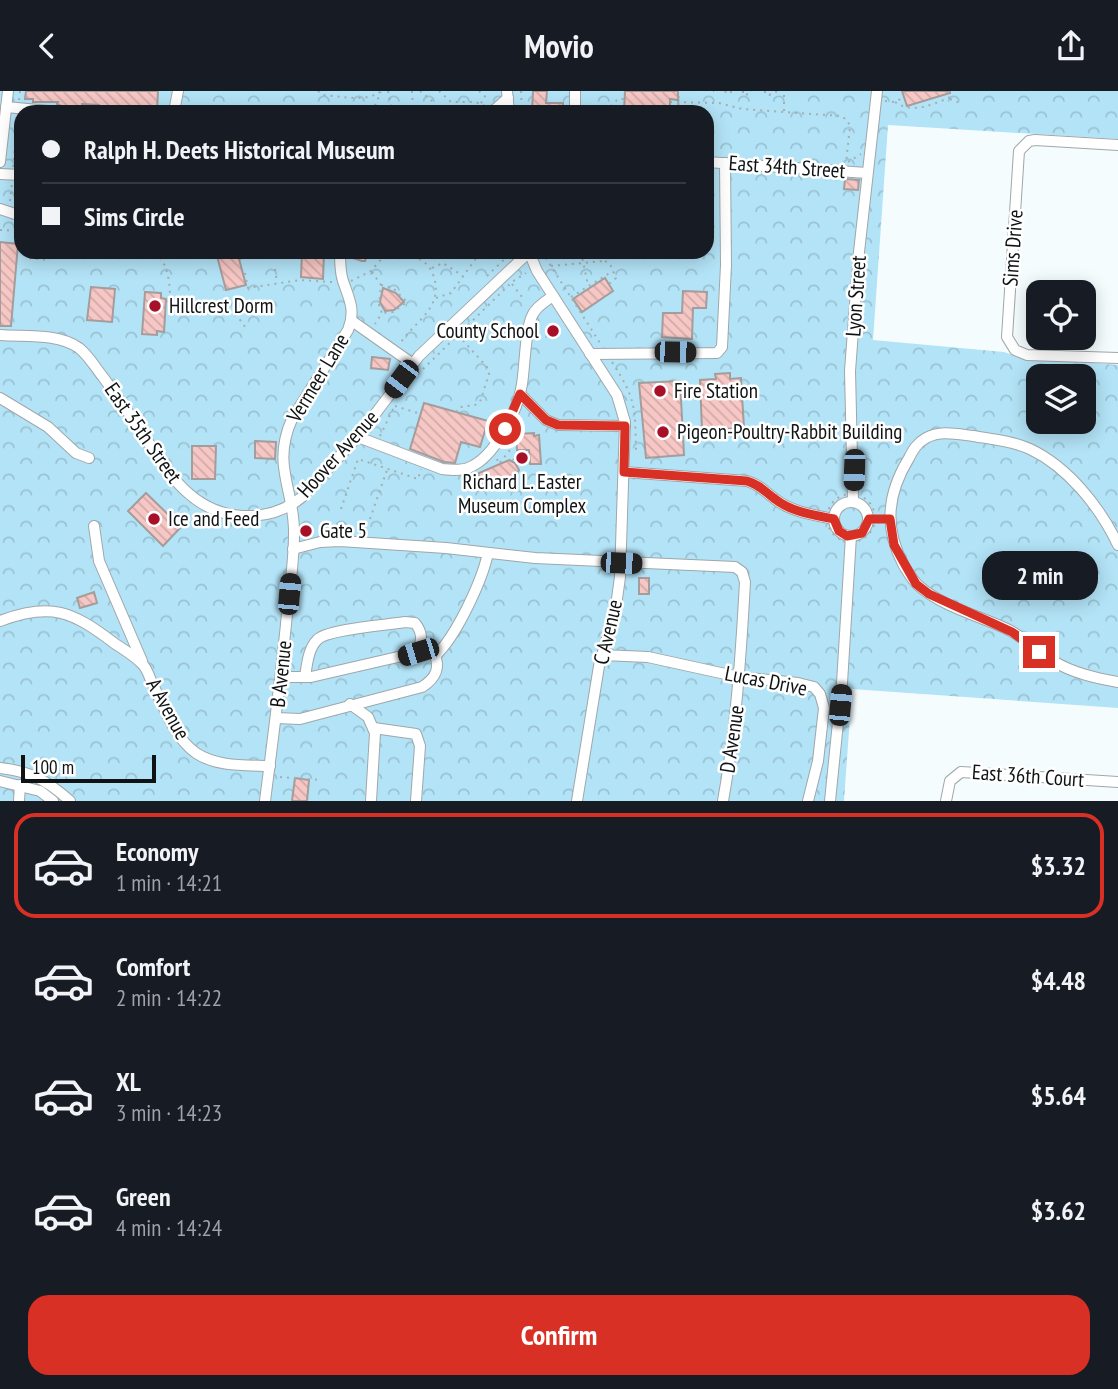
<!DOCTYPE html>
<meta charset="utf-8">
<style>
:root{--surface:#171b24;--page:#20242c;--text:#f1f3f6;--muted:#9ea1a6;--line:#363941;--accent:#d93025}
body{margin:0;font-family:"PT Sans Narrow",sans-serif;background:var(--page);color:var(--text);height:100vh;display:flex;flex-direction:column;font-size:26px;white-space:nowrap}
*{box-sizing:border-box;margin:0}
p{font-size:23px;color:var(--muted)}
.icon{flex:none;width:38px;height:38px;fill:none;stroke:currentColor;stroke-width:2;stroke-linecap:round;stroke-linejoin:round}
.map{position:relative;height:710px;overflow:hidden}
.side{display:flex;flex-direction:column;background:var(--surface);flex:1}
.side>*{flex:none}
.hud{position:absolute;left:14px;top:14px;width:700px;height:154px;border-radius:21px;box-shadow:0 4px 18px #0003;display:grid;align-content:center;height:154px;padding:0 28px;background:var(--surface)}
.buttons{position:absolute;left:1026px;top:189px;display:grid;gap:14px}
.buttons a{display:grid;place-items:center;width:70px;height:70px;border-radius:14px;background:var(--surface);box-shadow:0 4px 18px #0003;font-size:35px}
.scale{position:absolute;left:21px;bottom:18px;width:135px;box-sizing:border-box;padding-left:7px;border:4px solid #101314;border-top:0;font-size:19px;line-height:24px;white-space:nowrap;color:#101314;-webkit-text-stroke:5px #fff;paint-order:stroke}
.end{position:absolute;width:32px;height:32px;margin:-16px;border:9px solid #d93025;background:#fff;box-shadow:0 0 0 4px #fff}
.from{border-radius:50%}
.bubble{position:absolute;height:49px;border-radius:21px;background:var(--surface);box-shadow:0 4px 18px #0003;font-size:23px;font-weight:700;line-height:49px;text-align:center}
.car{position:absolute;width:21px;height:42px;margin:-21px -10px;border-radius:9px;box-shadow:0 0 5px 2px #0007;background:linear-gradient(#222 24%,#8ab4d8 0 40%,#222 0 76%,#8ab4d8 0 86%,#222 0)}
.hud b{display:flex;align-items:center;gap:24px;height:66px;font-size:26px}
.hud b+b{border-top:2px solid var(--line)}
.hud i{width:18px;height:18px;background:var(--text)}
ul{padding:12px 0 0;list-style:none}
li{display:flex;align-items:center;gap:21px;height:105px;margin:0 14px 10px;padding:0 14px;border:4px solid transparent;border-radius:21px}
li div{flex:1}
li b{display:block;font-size:26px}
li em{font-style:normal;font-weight:700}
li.selected{border-color:var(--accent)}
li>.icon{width:63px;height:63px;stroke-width:1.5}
.primary-button{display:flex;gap:14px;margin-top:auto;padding:14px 28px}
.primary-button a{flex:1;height:80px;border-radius:21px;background:var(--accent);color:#fff;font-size:28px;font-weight:700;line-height:80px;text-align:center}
header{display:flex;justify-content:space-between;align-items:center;height:91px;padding:0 28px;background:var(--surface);font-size:32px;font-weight:700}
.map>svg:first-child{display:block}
</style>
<header><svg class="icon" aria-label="back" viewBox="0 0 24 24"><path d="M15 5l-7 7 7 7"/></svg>Movio<svg class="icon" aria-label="share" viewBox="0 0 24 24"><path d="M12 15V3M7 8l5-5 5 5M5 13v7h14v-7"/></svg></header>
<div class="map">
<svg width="1118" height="710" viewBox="0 0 1118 710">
<defs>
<pattern id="forest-crowns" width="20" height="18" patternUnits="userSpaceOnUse" patternTransform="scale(1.75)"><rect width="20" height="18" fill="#b3e3f7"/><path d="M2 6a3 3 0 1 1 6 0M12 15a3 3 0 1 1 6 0" fill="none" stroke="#99c2d3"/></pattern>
<pattern id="building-back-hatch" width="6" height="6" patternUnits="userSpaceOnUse" patternTransform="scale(1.75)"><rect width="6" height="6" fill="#f6c7c4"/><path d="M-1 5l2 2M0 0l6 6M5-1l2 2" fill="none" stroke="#d2aaa8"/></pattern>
</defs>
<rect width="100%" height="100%" fill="#f5fcfe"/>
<path fill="url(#forest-crowns)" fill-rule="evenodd" d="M0 0H1118V48L888 34 873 249 1004 261 1019 266 1118 274V617L852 598 844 710H0ZM21 21H707V161H21ZM1038 285H1083V331H1038Z"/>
<g fill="url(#building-back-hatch)" stroke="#a59c9c" stroke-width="2">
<polygon points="26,0 158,0 157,19 148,18 148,21 124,16 123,21 98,20 99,14 82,13 82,18 65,17 57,13 58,11 33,11 33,8 25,8"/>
<polygon points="533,0 547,0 546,12 563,12 563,21 532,21"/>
<polygon points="625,0 678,0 678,9 670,8 670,21 624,21"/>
<polygon points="902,0 950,0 950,2 907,15"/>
<polygon points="845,88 859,89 858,99 844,98"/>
<polygon points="0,151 18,153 11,235 0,235"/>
<polygon points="216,161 255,161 255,163 239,168 246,194 226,199"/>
<polygon points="302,161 324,161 323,188 301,186"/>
<polygon points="347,161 368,161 365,170 362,170 347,165"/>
<polygon points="605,187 613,200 582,221 573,208"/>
<polygon points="91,196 115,198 112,231 87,229"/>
<polygon points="383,197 396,202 404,211 394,219 385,220 380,211"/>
<polygon points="683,200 707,201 706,217 693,217 692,248 662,246 663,222 682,222"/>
<polygon points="145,201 161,202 161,207 166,208 164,241 157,240 157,244 142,243"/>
<polygon points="372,266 390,268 388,279 371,277"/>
<polygon points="730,282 730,288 741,287 744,337 702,339 700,289 716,288 715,283"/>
<polygon points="680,290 684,364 646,367 639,292"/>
<polygon points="424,312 488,330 480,356 461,351 455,372 444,371 410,358"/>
<polygon points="534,342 534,345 539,344 541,373 530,373 529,359 517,359 516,343"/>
<polygon points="255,350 276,351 275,368 255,367"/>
<polygon points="192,355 216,355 215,388 192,388"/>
<polygon points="509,369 515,372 519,379 516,385 488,398 480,397 476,389 479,382"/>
<polygon points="146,402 181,436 163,455 128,420"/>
<rect x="639" y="487" width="10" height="16"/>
<polygon points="94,501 97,512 80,517 77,507"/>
<polygon points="295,687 309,689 307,710 292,710"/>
</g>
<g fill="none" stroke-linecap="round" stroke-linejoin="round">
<defs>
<g id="minor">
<polyline points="507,0 509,21"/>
<polyline points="575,0 575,21"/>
<polyline points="6,16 59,21"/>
<polyline points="174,21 178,0"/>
<polyline points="492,21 508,7"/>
<polyline points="1118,54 1035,49 1029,50 1019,60 1007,246 1015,259 1027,264 1118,267"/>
<polyline points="0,71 8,0"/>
<polyline points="707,71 867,82"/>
<polyline points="0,83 21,84"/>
<polyline points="0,118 21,125"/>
<polyline points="352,230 413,273"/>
<path d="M0 244C25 246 58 242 79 257 89 265 95 276 103 286 117 305 130 324 143 343 168 382 192 422 242 425 265 426 285 420 302 406L360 343 419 265 529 161 537 180 617 304 625 331 620 486 616 515 599 575 577 710"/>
<polyline points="590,263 717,262 722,256 726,174 725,72"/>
<polyline points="520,303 546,329 558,334 625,335"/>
<polyline points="0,307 48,336 76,362 89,367"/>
<path d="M358 346 442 378C451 379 460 380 468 377 495 367 518 319 522 293 525 275 525 237 533 223 537 215 546 210 553 205"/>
<path d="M624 381 747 390C760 394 764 400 775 408 791 421 814 424 834 428"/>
<polyline points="853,410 850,280 859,161 877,0"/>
<circle cx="851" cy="428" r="17"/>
<polyline points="94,435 99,470 142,570"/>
<path d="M1118 454C1100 416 1068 376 1030 358 1013 350 991 348 973 345 957 343 940 339 926 347 917 352 913 359 909 367 887 403 884 436 903 473 908 481 912 489 919 495 943 516 980 525 1009 539 1025 547 1037 561 1053 570 1073 582 1095 587 1118 591"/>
<path d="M293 458 320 451 340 450 446 457 535 467 735 476 742 481 745 491C741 564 736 637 723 710"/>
<path d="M0 530C51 511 72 520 114 552 123 558 137 566 144 575 148 580 150 588 153 594 165 618 174 646 196 662 217 676 245 674 270 675"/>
<polyline points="602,564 648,566 739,586 798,592 814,596 820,603 824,617 818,670 808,710"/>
<path d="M435 565C456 546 482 490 488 462"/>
<path d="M305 586C307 574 308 558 317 549 326 538 388 534 405 531L415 532C423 542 422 549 418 561"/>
<polyline points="350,613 368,626 375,642 371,710"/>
<path d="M276 627 300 628 422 596C436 587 441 577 434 562L428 559 311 586H281"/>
<polyline points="374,637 416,643 420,655 416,710"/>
<path d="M0 677C30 680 48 690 70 710"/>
<polyline points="0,690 40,700 53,710"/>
<polyline points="19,710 20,694"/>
<path d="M265 710C273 648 281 586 287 523 290 497 294 470 294 443 295 399 271 375 292 328L348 239C356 219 349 208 343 190 340 181 340 170 340 161"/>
<polyline points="830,710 842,592 851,445"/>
<polyline points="946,710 950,690 961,681 1118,691"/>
</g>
</defs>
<use href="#minor" stroke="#9fa7aa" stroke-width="12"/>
<g stroke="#a7adaf" stroke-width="2" stroke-dasharray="2 5" stroke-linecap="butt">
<path d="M318 0 323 4C340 5 367 12 381 0"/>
<polyline points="388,0 393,21"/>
<polyline points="412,0 413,15 420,20 438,19"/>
<polyline points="420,0 432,10 439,21"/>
<polyline points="439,0 451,11 475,11 484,14"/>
<polyline points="479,0 484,5"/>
<polyline points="521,0 522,21"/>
<polyline points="713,0 714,0"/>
<polyline points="725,0 727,3 733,0"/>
<polyline points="743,0 743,4 750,3 751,0"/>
<polyline points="765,0 765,3 769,4 778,0"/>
<polyline points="950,8 960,12"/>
<polyline points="19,9 20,0"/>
<polyline points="885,10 895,11 904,6"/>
<polyline points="670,11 719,12 742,18 841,25 847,29 850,35 846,72"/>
<path d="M895 11C913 23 930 14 949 7L950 0"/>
<polyline points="585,20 605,21 618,8 624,8"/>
<polyline points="784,20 784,0"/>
<polyline points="372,21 381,1"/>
<polyline points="470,21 481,12 488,0"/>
<polyline points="678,21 679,0"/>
<polyline points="848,71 861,63"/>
<polyline points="13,76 18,25"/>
<polyline points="10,110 12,92"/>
<polyline points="0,139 21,140"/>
<polyline points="29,161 28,167 48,169"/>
<path d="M156 161C171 177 171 202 169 223L165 222"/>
<polyline points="542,161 602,255"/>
<polyline points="581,161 588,194"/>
<path d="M399 162C412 164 426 168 432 181 447 216 414 230 400 253"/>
<polyline points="605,170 610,173 616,187 609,193"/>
<polyline points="551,175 604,170 611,161"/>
<polyline points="432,177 443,172 463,185"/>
<polyline points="275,178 277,192"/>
<polyline points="372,181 381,194 379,215 382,222 375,233"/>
<polyline points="245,182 248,197 300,189 332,191"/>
<polyline points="487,185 512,161"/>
<polyline points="351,190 371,180 384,165 391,165 399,161"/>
<polyline points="512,193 522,206"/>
<polyline points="381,194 393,197 407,211 393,221 383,222"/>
<polyline points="571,206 613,180"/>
<polyline points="436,207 451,202 477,166 478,161"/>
<path d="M169 223C199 211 225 204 245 236"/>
<path d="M612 271C636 308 635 316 636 359"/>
<polyline points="418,283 512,191 526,182"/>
<polyline points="395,315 421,323"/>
<polyline points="456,321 460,316 475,314 480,311 489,283 487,276 458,244"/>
<polyline points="485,341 493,343"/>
<polyline points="380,345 394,316"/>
<polyline points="497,368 499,373 517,350"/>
<circle cx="851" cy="427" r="24"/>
<polyline points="341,418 358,368 418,388 421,378"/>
<polyline points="370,428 387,379"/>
<polyline points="280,686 320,689"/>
</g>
<use href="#minor" stroke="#fff" stroke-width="10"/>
</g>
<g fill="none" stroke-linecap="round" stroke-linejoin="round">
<path stroke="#d93025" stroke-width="9" d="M505 338 520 303 546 329 558 334 625 335 624 381 747 390C760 394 764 400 775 408 791 421 814 424 834 428L839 440 847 445 862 442 869 428H890L894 454 916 493 929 503 1012 541 1039 561"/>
</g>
<g fill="#a81029" stroke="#fff" stroke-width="2.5">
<circle cx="155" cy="215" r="7"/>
<circle cx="553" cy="240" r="7"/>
<circle cx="660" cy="300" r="7"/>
<circle cx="663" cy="341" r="7"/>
<circle cx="522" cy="367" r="7"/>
<circle cx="154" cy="428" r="7"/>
<circle cx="306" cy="440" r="7"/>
</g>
<g text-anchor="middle" stroke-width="5" stroke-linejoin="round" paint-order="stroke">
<g font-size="21" fill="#101314" stroke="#fff">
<text transform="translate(787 76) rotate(4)" y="7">East 34th Street</text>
<text transform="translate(1013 157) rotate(-86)" y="7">Sims Drive</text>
<text transform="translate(856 205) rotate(-86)" y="7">Lyon Street</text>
<text transform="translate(318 287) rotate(-59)" y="7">Vermeer Lane</text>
<text transform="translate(143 342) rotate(55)" y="7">East 35th Street</text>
<text transform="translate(338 363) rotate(-48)" y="7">Hoover Avenue</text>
<text transform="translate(608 541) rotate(-77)" y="7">C Avenue</text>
<text transform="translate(281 583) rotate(-84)" y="7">B Avenue</text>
<text transform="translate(766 590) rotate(11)" y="7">Lucas Drive</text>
<text transform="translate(168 618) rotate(61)" y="7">A Avenue</text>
<text transform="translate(732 648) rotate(-82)" y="7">D Avenue</text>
<text transform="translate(1028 685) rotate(4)" y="7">East 36th Court</text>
</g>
<g font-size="21" fill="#101314" stroke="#fff" text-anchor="start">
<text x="169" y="222">Hillcrest Dorm</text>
<text x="539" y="247" text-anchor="end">County School</text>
<text x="674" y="307">Fire Station</text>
<text x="677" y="348">Pigeon-Poultry-Rabbit Building</text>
<text x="522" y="398" text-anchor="middle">Richard L. Easter<tspan x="522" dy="24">Museum Complex</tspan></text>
<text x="168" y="435">Ice and Feed</text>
<text x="320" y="447">Gate 5</text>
</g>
</g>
</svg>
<div class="buttons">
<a><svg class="icon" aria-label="locate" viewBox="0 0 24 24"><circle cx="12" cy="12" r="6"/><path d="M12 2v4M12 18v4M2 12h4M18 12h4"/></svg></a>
<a><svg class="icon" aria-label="layers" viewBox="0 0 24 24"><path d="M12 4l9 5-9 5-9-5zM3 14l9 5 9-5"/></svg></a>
</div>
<div class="scale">100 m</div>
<i class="end from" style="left:505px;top:338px"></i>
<i class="end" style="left:1039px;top:561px"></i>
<div class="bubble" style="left:982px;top:460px;width:116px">2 min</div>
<i class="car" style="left:675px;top:261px;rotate:91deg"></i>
<i class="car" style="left:401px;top:288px;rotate:217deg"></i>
<i class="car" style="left:854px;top:379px;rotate:182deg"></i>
<i class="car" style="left:621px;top:472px;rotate:92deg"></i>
<i class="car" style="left:289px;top:503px;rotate:5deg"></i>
<i class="car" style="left:418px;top:561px;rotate:253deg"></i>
<i class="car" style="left:840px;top:614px;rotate:5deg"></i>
<div class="hud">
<b><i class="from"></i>Ralph H. Deets Historical Museum</b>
<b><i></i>Sims Circle</b>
</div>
</div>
<section class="side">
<ul>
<li class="selected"><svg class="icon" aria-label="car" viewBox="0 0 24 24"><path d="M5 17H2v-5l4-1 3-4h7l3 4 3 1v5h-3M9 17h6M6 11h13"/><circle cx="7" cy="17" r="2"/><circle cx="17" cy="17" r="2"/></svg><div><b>Economy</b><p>1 min · 14:21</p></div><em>$3.32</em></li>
<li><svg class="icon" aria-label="car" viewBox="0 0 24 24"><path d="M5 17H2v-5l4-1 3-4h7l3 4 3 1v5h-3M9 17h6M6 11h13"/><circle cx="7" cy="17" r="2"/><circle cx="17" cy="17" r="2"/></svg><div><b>Comfort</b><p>2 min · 14:22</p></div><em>$4.48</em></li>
<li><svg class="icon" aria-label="car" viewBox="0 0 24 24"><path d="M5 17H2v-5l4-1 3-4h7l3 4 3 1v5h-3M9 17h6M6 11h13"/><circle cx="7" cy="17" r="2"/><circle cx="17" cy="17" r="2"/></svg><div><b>XL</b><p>3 min · 14:23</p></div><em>$5.64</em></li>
<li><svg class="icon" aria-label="car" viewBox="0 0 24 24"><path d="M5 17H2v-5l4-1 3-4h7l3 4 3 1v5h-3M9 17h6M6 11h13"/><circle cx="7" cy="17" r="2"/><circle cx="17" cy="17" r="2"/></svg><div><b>Green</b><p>4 min · 14:24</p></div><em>$3.62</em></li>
</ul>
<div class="primary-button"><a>Confirm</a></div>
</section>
